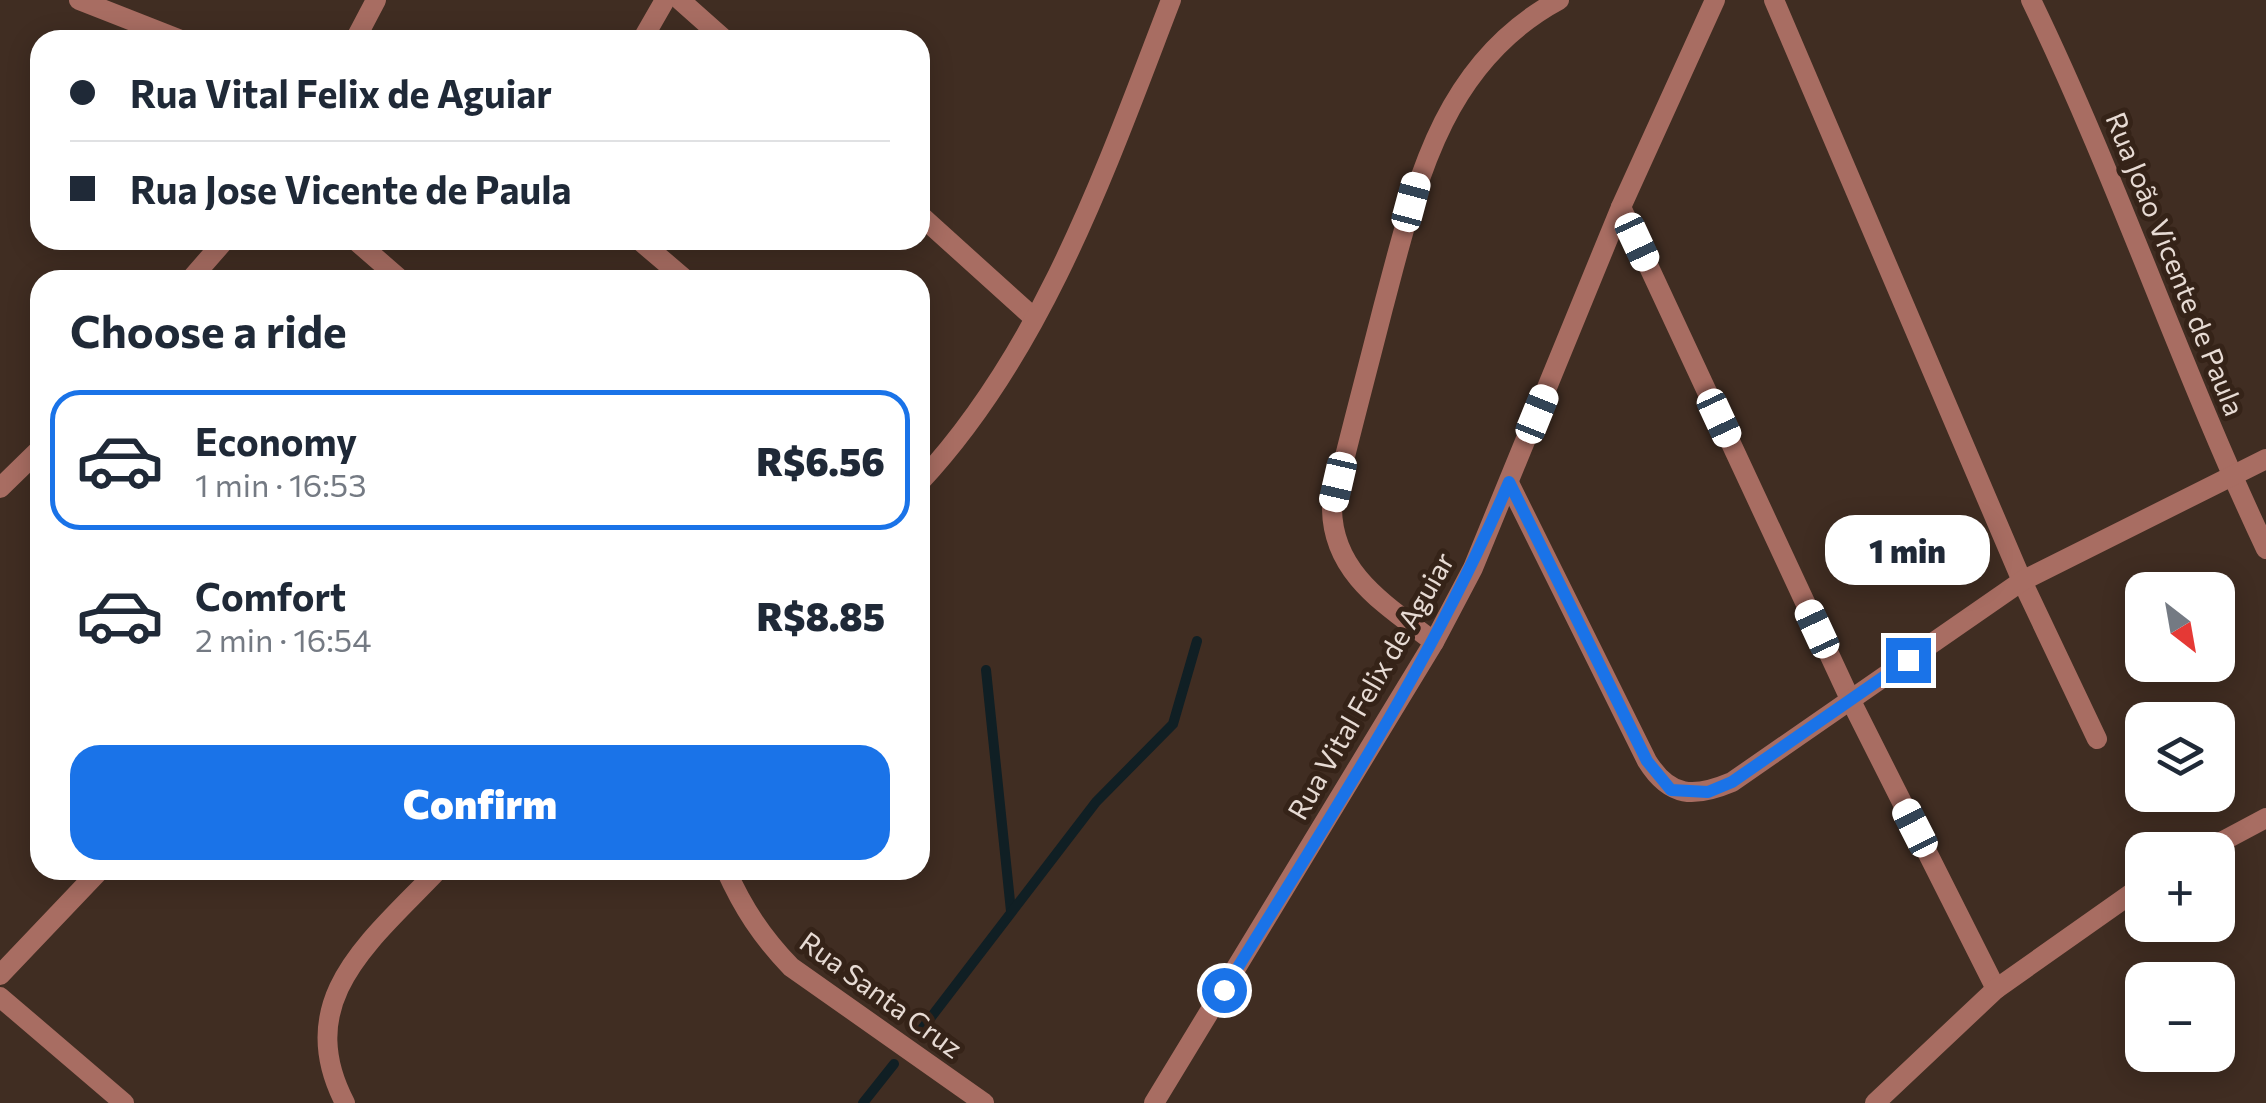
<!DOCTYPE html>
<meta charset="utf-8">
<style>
:root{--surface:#fff;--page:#f2f2f3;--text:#1f2937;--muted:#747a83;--line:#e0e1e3;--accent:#1a73e8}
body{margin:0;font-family:Commissioner,sans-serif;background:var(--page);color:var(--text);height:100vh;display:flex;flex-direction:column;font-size:38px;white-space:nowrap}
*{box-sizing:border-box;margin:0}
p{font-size:32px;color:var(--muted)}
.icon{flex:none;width:55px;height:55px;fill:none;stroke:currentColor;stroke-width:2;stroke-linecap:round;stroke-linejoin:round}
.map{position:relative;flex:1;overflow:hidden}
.panel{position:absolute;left:30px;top:270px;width:900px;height:610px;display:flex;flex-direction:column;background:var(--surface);border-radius:30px;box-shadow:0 5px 25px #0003}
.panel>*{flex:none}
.hud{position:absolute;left:30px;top:30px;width:900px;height:220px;border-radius:30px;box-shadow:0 5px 25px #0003;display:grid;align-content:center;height:220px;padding:0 40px;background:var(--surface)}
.needle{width:65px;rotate:149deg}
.controls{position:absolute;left:2125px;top:572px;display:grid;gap:20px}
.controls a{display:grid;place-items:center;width:110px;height:110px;border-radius:20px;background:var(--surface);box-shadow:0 5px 25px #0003;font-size:50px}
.end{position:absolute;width:45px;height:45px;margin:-22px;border:12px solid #1a73e8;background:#fff;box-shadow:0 0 0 5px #fff}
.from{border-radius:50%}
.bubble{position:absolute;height:70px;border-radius:30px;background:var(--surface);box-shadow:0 5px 25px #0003;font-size:32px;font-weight:800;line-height:70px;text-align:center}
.car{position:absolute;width:30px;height:60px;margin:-30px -15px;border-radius:12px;box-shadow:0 0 8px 2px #0007;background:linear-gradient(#fff 24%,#345 0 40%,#fff 0 76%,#345 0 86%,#fff 0)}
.hud b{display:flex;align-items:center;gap:35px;height:95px;font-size:38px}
.hud b+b{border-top:2px solid var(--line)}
.hud i{width:25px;height:25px;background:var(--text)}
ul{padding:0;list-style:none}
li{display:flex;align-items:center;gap:30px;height:140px;margin:0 20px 15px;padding:0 20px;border:5px solid transparent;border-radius:30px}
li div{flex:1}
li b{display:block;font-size:38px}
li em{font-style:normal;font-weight:800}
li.current{border-color:var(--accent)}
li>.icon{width:90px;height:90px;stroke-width:1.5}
h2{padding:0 40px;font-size:45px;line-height:120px}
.action{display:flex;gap:20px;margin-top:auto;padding:20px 40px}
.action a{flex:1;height:115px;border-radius:30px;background:var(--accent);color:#fff;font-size:40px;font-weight:800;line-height:115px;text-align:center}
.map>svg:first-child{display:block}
</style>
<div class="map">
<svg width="2266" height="1103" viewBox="0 0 2266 1103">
<rect width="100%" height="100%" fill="#402d22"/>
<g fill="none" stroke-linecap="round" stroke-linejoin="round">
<g stroke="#101f24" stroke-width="10">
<polyline points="986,670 1011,911"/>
<polyline points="922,1029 1096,802 1173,724 1197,641"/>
<polyline points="863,1103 894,1064"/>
</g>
<g stroke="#a86d62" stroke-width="20">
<polyline points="79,0 181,40"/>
<polyline points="680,0 725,40"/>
<polyline points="1774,0 2022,581 2097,739"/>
<path d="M2031 0C2118 180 2181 369 2266 549"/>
<polyline points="355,40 376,0"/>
<polyline points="642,40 665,0"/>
<polyline points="1621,207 1850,699 1996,989"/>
<polyline points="920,215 1033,317"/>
<polyline points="355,240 401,280"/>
<polyline points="639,240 686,280"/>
<polyline points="190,280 225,240"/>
<path d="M920 482C1044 349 1107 166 1171 0"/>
<path d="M1509 483 1647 761C1670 798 1694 798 1732 782L2022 581 2266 459"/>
<polyline points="0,488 40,449"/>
<path d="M1434 642C1388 606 1333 575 1332 509 1348 442 1366 375 1383 308 1415 188 1440 64 1559 0"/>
<polyline points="2206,850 2266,818"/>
<path d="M726 870C743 908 762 937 791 967L984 1103"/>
<polyline points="0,975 100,870"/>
<polyline points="0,997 124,1103"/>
<path d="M345 1103C291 999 372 940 438 870"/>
<polyline points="1154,1103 1434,642 1473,568 1621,207 1715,0"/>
<polyline points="1875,1103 1996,989 2142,886"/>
</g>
</g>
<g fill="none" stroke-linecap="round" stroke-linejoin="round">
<path stroke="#1a73e8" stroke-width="12" d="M1224 990C1325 825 1433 661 1509 482L1647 761 1671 790 1708 792 1732 782 1908 660"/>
</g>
<g text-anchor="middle" stroke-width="10" stroke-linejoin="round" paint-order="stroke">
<g font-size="28" fill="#e7dbd4" stroke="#352318">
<text transform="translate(2175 264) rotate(68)" y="10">Rua João Vicente de Paula</text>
<text transform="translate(1371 686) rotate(-60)" y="10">Rua Vital Felix de Aguiar</text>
<text transform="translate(881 995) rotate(36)" y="10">Rua Santa Cruz</text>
</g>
</g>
</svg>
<div class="controls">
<a><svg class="needle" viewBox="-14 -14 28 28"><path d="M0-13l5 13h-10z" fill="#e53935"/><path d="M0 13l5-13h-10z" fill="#747a83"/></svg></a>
<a><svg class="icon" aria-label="layers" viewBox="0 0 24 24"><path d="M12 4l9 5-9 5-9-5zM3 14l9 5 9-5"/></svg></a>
<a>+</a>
<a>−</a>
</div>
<i class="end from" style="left:1224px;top:990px"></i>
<i class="end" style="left:1908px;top:660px"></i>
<div class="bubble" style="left:1825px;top:515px;width:165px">1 min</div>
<i class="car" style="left:1411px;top:202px;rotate:15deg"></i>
<i class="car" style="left:1637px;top:242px;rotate:155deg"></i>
<i class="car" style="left:1537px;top:414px;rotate:22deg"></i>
<i class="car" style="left:1719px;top:418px;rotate:155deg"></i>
<i class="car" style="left:1338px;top:482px;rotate:193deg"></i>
<i class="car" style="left:1817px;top:629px;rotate:335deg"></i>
<i class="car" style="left:1915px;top:828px;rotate:333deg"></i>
<div class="hud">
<b><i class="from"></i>Rua Vital Felix de Aguiar</b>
<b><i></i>Rua Jose Vicente de Paula</b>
</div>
<section class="panel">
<h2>Choose a ride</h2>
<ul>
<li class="current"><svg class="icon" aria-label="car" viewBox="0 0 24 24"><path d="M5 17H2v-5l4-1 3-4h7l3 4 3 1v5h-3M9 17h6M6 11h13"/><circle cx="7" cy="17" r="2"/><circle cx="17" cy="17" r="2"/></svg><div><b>Economy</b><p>1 min · 16:53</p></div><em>R$6.56</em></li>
<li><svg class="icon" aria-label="car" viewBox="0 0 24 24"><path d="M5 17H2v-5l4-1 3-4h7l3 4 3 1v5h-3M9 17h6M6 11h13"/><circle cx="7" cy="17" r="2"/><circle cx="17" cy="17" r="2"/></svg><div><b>Comfort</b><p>2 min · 16:54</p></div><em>R$8.85</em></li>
</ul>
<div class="action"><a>Confirm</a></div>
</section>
</div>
